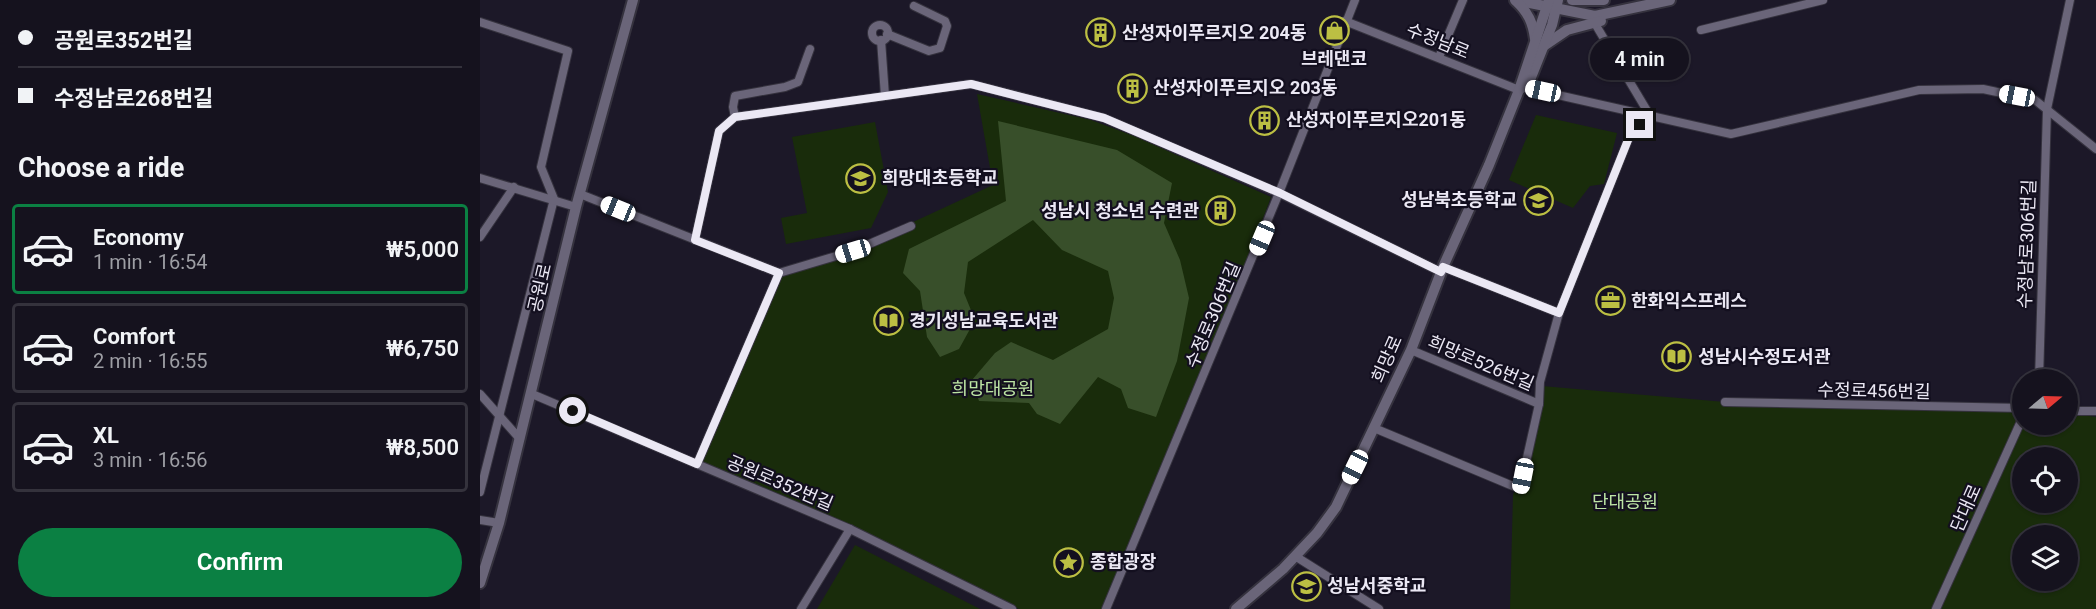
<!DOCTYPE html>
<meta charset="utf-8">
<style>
:root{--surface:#15121e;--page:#1e1b27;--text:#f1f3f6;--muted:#9d9ea4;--line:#34323c;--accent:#0b8043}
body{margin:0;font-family:Roboto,"Noto Sans KR",sans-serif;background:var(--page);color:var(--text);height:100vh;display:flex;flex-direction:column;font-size:22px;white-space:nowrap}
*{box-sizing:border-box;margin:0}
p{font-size:20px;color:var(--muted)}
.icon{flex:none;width:33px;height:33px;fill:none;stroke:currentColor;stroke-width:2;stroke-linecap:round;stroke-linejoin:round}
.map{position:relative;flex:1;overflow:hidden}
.sheet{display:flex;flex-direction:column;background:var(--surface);width:480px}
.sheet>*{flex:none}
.top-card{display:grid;align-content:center;height:132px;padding:0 18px;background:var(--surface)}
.needle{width:39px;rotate:71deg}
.tools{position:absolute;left:1532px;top:369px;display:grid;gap:12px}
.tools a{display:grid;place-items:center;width:66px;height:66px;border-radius:50%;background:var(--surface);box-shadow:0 2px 4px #0004,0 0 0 2px var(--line);font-size:30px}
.end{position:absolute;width:27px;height:27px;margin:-14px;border:8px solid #ebe8f4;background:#111;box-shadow:0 0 0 3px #111}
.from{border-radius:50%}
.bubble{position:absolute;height:42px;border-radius:21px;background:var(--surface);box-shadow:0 2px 4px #0004,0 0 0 2px var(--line);font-size:20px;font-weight:600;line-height:42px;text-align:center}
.car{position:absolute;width:18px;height:36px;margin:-18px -9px;border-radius:8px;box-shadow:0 0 4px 2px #0007;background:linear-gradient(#fff 24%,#345 0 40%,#fff 0 76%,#345 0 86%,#fff 0)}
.top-card b{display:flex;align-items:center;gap:21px;height:57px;font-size:22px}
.top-card b+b{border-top:2px solid var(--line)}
.top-card i{width:15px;height:15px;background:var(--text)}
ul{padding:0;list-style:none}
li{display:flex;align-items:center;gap:18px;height:90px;margin:0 12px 9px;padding:0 6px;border:3px solid var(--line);border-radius:6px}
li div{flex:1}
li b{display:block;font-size:22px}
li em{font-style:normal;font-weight:600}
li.active{border-color:var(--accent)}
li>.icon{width:54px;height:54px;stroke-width:1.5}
h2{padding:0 18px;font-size:27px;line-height:72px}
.action{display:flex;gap:12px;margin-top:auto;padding:12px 18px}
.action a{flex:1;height:69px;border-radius:36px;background:var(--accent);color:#fff;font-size:24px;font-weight:600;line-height:69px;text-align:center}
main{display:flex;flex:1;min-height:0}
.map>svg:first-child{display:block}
</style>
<main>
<section class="sheet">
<div class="top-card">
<b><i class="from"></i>공원로352번길</b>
<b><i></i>수정남로268번길</b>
</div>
<h2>Choose a ride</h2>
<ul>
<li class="active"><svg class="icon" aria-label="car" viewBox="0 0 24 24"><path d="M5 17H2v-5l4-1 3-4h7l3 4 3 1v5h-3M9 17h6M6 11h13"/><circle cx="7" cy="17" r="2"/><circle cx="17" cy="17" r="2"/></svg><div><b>Economy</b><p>1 min · 16:54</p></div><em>₩5,000</em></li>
<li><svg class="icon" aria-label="car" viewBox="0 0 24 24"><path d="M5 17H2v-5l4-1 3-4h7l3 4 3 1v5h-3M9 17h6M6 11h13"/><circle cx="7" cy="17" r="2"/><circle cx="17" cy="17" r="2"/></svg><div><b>Comfort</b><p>2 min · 16:55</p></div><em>₩6,750</em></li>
<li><svg class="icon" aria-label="car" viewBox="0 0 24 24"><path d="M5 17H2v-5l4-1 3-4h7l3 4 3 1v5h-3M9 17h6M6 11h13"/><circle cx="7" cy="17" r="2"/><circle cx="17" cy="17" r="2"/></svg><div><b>XL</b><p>3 min · 16:56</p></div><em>₩8,500</em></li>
</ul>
<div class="action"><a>Confirm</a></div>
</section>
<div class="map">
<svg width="1616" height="609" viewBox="0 0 1616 609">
<rect width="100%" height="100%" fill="#1c1828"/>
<g fill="#192c0b" fill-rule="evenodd">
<polygon points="497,94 611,120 654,136 791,197 756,291 623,609 539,609 373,528 220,462 299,277 377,248 513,185"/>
<polygon points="1056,115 1137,133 1124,184 1110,186 1093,208 1029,180"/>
<polygon points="395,122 408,192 391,228 306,244 301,218 327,213 312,137"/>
<path d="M1062 386 1245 402 1542 408V424H1587V413L1616 417V609H1030L1033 495 1043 466ZM1542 458H1587V502H1542ZM1542 536H1587V580H1542Z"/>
<polygon points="375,545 500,609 337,609"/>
</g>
<polygon fill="#384f2a" points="518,121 637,150 692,183 684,223 700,260 709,298 697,361 676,417 648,408 641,389 618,377 580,424 557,414 549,403 499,401 492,380 515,353 531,342 573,360 628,329 634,298 628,271 582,250 553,220 488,262 484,293 495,320 479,349 460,357 447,337 440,291 423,273 429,249 526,201"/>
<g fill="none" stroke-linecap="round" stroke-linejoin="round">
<defs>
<g id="street">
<polyline points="875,0 799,193 961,272"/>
<polyline points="865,21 1039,90"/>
<polyline points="0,22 88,51 61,167 74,199 0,492"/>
<circle cx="400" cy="33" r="8"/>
<polyline points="1221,30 1343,0"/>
<polyline points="407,34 449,51 460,48 467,26 465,21 434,6"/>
<polyline points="401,40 405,96"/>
<polyline points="959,57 983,0"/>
<polyline points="1042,87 1251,134 1439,90 1503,89 1555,100 1616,149"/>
<polyline points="255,117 253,107 255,96 305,87 318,82 330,49"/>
<polyline points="0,178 96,207"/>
<polyline points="100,194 299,273 373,251 431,226"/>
<polyline points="0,237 34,187"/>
<polyline points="215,240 239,131 255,117 491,84 624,118 799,193 626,609"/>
<polyline points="963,267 1079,313"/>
<polyline points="931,350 1059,404"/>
<polyline points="1559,380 1567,109 1590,0"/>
<polyline points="0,394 40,439"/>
<polyline points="52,394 370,529 532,609"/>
<polyline points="1245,402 1542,408"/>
<polyline points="1587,411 1616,411"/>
<polyline points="894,428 1040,489 1059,404 1060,382 1079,313 1150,135 1169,114 1114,22"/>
<polyline points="217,464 299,273"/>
<polyline points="0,520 19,523"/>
<polyline points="815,556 899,609"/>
<polyline points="321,609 370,529"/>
<polyline points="1456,609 1542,419"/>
</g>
<g id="secondary">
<polyline points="1035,0 1115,16 1190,0"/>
<polyline points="1092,0 1124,0"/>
<path d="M1036 1C1048 12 1053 23 1055 39"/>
<polyline points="1065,45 1087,30 1121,21"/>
<polyline points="1039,90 1050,80 1072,25 1078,0"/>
<polyline points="0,583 19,523 96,207 153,0"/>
<polyline points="756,609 803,569 837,533 856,507 931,350 963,267 1009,165 1039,90 1069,0"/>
</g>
</defs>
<use href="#street" stroke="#35323e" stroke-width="10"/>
<use href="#secondary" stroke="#35323e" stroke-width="14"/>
<use href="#street" stroke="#6a6579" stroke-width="8"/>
<use href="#secondary" stroke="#6a6579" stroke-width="10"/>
</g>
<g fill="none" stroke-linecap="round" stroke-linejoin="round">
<polyline stroke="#ebe8f4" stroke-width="8" points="93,411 217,464 299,273 215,240 239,131 255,117 491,84 624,118 800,193 961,272 963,267 1079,313 1150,135 1160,125"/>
</g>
<defs>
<symbol id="shop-ring" viewBox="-11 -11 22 22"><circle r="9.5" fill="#130f1f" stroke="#bcbf43" stroke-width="1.5"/><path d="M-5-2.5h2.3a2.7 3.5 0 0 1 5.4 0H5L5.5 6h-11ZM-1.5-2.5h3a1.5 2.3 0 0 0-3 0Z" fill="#bcbf43"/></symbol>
<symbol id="building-ring" viewBox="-11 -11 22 22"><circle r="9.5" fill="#130f1f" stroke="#bcbf43" stroke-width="1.5"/><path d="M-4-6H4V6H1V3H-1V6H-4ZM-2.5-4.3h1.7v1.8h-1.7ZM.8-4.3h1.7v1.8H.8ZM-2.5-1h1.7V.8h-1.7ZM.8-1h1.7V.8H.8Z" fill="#bcbf43"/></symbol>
<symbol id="school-ring" viewBox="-11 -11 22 22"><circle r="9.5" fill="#130f1f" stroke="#bcbf43" stroke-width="1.5"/><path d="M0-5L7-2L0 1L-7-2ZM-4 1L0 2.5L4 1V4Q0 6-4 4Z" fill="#bcbf43"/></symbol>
<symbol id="office-ring" viewBox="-11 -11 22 22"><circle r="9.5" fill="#130f1f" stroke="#bcbf43" stroke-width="1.5"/><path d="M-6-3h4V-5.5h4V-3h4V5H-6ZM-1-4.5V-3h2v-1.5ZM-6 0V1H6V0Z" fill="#bcbf43"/></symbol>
<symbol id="library-ring" viewBox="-11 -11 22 22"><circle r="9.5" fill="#130f1f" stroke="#bcbf43" stroke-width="1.5"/><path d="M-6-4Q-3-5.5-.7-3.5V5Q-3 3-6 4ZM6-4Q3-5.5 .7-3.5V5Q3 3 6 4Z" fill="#bcbf43"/></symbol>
<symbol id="sight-ring" viewBox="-11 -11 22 22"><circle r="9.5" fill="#130f1f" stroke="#bcbf43" stroke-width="1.5"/><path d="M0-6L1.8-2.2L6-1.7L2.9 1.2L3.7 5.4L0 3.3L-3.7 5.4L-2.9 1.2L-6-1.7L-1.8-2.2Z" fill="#bcbf43"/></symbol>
</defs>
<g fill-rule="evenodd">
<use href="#shop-ring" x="838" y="14" width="33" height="33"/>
<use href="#building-ring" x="604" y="16" width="33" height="33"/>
<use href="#building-ring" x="636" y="72" width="33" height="33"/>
<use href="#building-ring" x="768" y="104" width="33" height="33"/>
<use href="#school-ring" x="364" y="162" width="33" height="33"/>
<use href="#school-ring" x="1042" y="184" width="33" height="33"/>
<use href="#building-ring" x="724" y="194" width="33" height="33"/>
<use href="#office-ring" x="1114" y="284" width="33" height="33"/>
<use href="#library-ring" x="392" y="304" width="33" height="33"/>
<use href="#library-ring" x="1180" y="340" width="33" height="33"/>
<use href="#sight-ring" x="572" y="546" width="33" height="33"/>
<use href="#school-ring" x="810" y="570" width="33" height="33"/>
</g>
<g text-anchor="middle" stroke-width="4.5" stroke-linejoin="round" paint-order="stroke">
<g font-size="18" font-weight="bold" fill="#ebe8f4" stroke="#130f1f" text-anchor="start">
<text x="642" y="39">산성자이푸르지오 204동</text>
<text x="854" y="65" text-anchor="middle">브레댄코</text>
<text x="673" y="94">산성자이푸르지오 203동</text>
<text x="806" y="126">산성자이푸르지오201동</text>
<text x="402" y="184">희망대초등학교</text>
<text x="1037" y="206" text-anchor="end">성남북초등학교</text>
<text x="719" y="217" text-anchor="end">성남시 청소년 수련관</text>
<text x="1151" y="307">한화익스프레스</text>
<text x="429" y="327">경기성남교육도서관</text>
<text x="1218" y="363">성남시수정도서관</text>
<text x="610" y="568">종합광장</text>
<text x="847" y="592">성남서중학교</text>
</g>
<g font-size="18" fill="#ebe8f4" stroke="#130f1f">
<text transform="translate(958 41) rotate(22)" y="6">수정남로</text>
<text transform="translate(1547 244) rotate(-88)" y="6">수정남로306번길</text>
<text transform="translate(60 288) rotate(-77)" y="6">공원로</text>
<text transform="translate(733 315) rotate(-67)" y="6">수정로306번길</text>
<text transform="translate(907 359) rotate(-66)" y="6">희망로</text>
<text transform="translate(1001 363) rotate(23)" y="6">희망로526번길</text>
<text transform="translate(1394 391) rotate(1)" y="6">수정로456번길</text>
<text transform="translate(300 483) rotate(23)" y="6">공원로352번길</text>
<text transform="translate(1486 508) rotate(-66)" y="6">단대로</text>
</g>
<g font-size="18" fill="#bce4a4" stroke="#130f1f">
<text x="513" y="395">희망대공원</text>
<text x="1145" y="508">단대공원</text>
</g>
</g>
</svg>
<div class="tools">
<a><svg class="needle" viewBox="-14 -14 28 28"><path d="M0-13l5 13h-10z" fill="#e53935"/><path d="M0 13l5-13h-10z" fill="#9d9ea4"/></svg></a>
<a><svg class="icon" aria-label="locate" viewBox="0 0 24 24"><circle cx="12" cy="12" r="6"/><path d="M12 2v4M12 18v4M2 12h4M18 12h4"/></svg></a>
<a><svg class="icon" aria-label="layers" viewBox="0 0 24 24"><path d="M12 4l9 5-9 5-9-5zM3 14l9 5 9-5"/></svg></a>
</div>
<i class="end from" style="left:93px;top:411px"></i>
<i class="end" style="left:1160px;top:125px"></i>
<div class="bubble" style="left:1110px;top:38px;width:99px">4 min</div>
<i class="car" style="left:1063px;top:91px;rotate:282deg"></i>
<i class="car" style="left:1537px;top:96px;rotate:281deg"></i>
<i class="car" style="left:138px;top:209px;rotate:292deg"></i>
<i class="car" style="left:782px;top:238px;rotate:203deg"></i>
<i class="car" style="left:373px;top:251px;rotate:253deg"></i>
<i class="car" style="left:875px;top:467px;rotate:206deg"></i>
<i class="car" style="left:1043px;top:476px;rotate:191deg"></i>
</div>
</main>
